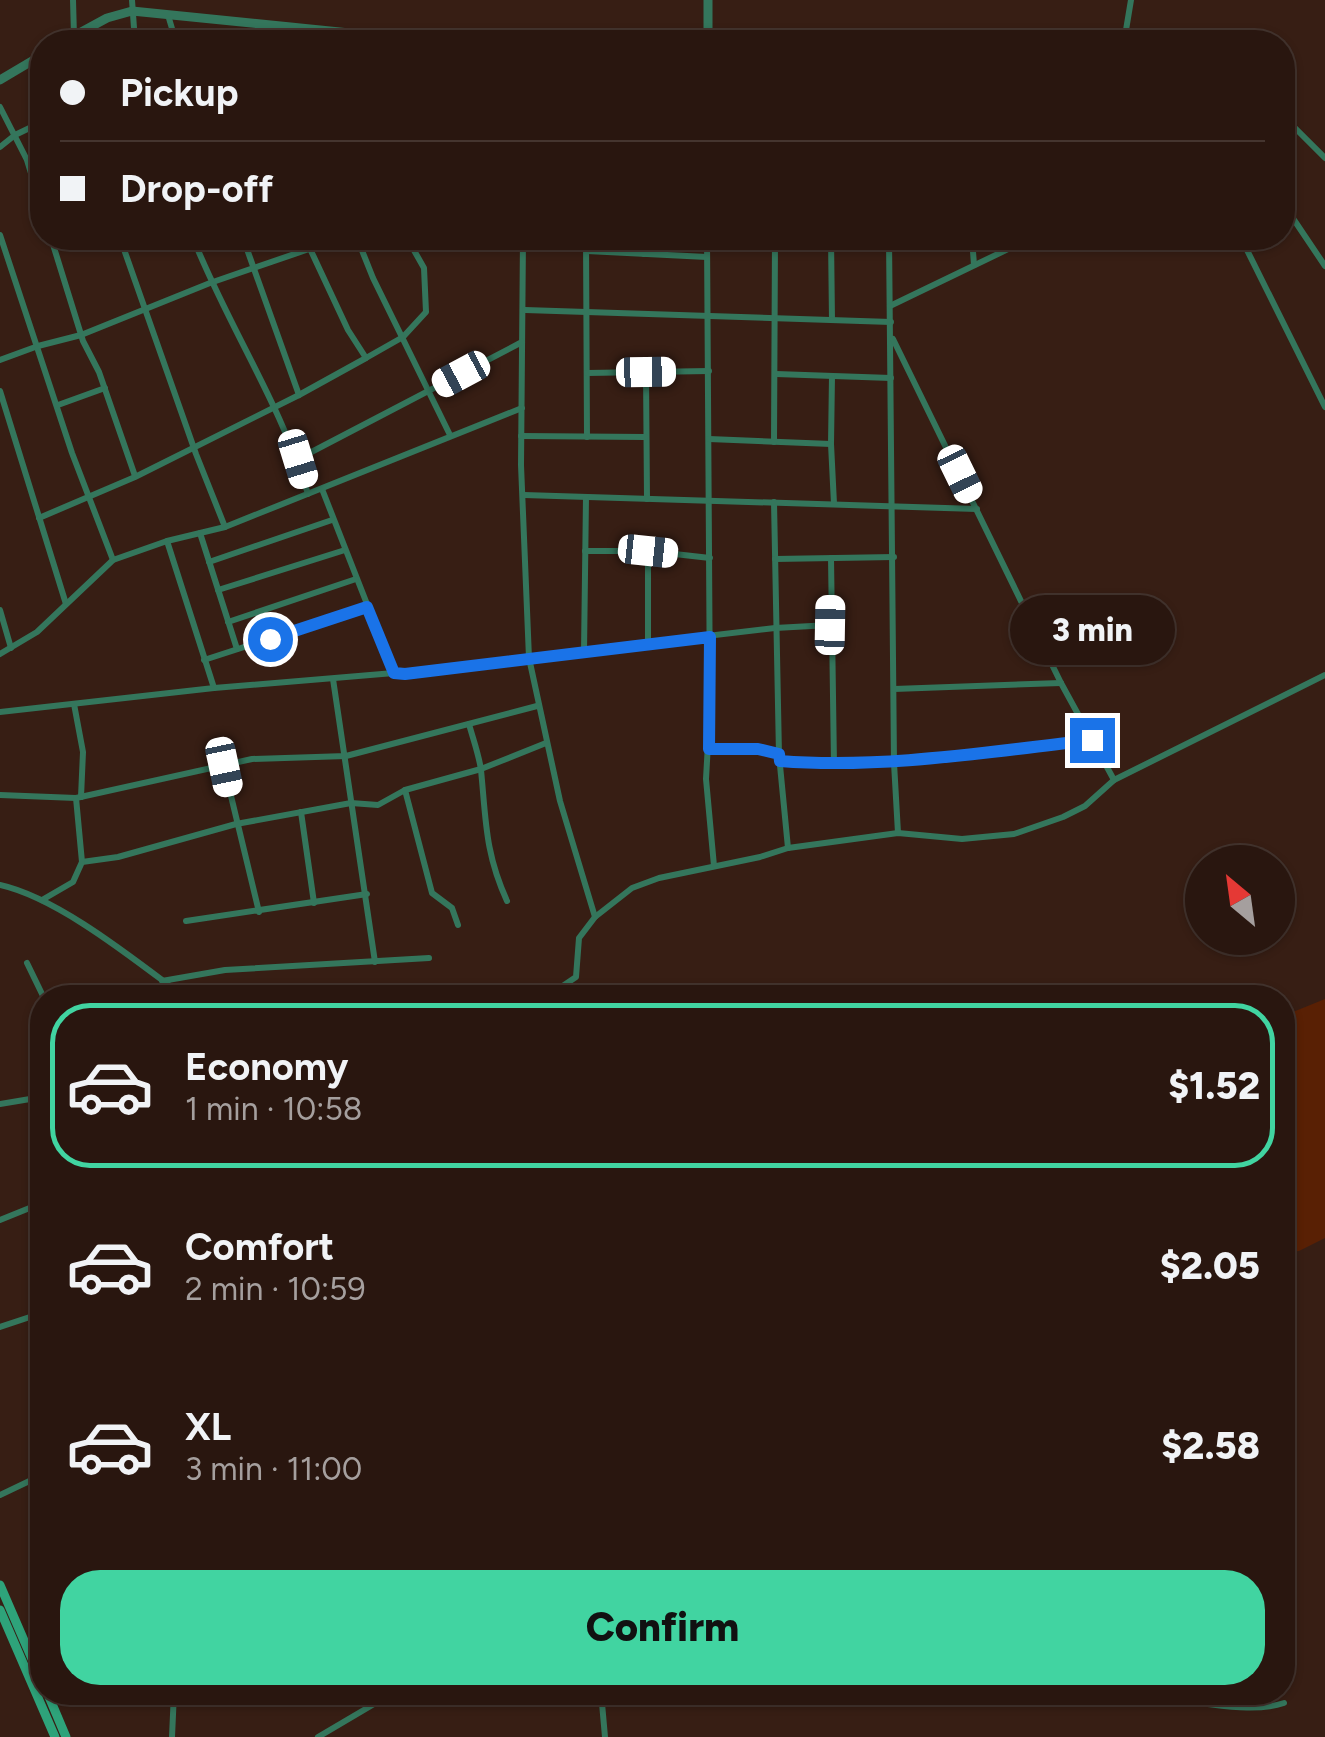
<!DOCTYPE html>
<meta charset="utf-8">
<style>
:root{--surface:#29160f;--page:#311f18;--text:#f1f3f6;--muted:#a59f9e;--line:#45352f;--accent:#41d4a1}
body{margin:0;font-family:Figtree,sans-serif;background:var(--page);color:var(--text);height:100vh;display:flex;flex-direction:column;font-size:38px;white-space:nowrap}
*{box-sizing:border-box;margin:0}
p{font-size:32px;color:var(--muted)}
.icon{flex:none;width:55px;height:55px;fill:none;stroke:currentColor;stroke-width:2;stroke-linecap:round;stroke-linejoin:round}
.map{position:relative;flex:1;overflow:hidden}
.panel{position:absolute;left:30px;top:985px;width:1265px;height:720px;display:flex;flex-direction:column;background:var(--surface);border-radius:40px;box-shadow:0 2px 8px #0004,0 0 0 2px var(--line)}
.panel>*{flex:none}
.hud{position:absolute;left:30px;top:30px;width:1265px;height:220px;border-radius:40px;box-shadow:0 2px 8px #0004,0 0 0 2px var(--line);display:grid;align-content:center;height:220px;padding:0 30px;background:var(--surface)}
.needle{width:65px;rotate:331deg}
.controls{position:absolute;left:1185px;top:845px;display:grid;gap:20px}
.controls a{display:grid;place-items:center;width:110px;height:110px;border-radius:50%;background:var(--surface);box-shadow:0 2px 8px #0004,0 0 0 2px var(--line);font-size:50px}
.end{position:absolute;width:45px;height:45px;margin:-22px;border:12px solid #1a73e8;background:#fff;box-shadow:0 0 0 5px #fff}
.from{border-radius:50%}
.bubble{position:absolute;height:70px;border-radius:35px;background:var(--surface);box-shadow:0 2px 8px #0004,0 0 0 2px var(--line);font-size:32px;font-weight:800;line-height:70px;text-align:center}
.car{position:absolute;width:30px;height:60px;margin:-30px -15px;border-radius:12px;box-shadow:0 0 8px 2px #0007;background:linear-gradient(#fff 24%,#345 0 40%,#fff 0 76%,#345 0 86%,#fff 0)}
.hud b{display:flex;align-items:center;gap:35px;height:95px;font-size:38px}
.hud b+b{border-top:2px solid var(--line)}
.hud i{width:25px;height:25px;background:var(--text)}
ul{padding:18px 0 0;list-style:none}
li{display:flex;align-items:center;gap:30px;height:165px;margin:0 20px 15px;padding:0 10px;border:5px solid transparent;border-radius:40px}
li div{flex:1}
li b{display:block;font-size:38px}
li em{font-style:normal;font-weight:800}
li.active{border-color:var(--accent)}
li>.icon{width:90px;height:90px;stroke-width:1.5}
.action{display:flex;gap:20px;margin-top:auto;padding:20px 30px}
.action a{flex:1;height:115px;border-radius:40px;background:var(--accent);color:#111;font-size:40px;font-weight:800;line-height:115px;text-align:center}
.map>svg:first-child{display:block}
</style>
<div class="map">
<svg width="1325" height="1737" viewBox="0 0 1325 1737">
<rect width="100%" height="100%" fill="#371e14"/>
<polygon fill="#592004" points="1325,999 1325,1238 1299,1251 1283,1253 1283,1016"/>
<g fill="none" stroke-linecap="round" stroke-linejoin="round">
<g stroke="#34765c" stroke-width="6">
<polyline points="73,0 74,36"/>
<polyline points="132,0 135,42"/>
<polyline points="168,15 176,42"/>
<polyline points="261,25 264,42"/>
<polyline points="285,26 290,42"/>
<polyline points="1124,42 1131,0"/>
<polyline points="0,107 27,160 42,209"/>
<polyline points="1287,120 1325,158"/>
<polyline points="0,147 15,135 42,122"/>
<polyline points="1282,202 1325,266"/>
<polyline points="0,235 72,453 113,560"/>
<polyline points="51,238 83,341 99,372 135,476"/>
<polyline points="120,238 196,454 225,527"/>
<path d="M193 238C227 324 281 404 308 494"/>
<polyline points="305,238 348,330 366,358 403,337 426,312 424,268 407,238"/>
<polyline points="357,238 373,278 450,435"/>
<polyline points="523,238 521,465 529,658 560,801 595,917"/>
<polyline points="586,238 587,437"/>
<polyline points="644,238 644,254"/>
<polyline points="707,238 710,708 706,779 714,866"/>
<polyline points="831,238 832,320"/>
<polyline points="889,238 894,763 898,833"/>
<polyline points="972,238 974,265"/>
<polyline points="1241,238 1325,407"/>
<polyline points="587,251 707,257"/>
<polyline points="890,306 1031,238"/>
<polyline points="525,310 891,322"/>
<polyline points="893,339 1061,683 1114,780"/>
<polyline points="0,360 38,346 81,335 210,283 309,249"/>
<polyline points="646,372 647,499"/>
<polyline points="587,373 709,371"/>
<polyline points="776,374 891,378"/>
<polyline points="832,376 831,444 834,504"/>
<polyline points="0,391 66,604"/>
<polyline points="299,395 366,358"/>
<polyline points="58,405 105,388"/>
<polyline points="521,436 645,437"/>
<polyline points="709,439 831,444"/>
<polyline points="774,442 775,238"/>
<polyline points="298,459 522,342"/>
<polyline points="322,489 394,673 775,628 830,625"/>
<polyline points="524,495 977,509"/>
<polyline points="774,502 779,755 788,848"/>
<polyline points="39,518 135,477 299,395 243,238"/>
<polyline points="200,533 237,649"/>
<polyline points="167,541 214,688"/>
<polyline points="585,551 648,551 710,558"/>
<polyline points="831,558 834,765"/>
<polyline points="775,559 894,557"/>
<polyline points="209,562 332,520"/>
<polyline points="218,590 345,550"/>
<polyline points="0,610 11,648"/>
<polyline points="228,622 356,579"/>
<polyline points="648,644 648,551"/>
<polyline points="584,652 586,497"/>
<polyline points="0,654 37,632 113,560 167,541 225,527 522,408"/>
<polyline points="204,660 367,607"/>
<polyline points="333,679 375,962"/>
<polyline points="894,689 1061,683"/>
<polyline points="74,704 83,752 81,797"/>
<polyline points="0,712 214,688 394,673"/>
<path d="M469 724C473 739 479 755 481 770 486 820 485 853 507 901"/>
<polyline points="709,749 758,749 779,755"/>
<path d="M779 761C884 769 987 752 1092 741"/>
<polyline points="224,767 259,912"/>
<polyline points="405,790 432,893 452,908 458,925"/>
<polyline points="0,795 76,798 252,759 346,756 537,706"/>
<polyline points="301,812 314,903"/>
<polyline points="82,862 118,857 236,824 351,803 378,805 405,790 481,769 546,743"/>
<path d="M0 885C59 898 136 961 186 998"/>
<polyline points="42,900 73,882 82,862 76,798"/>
<polyline points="186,921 367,894"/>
<polyline points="27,963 44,998"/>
<polyline points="162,981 225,970 429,958"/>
<polyline points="555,992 568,998"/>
<polyline points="545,998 576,977 579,938 595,917 632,888 659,878 760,857 788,848 898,833 962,839 1014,834 1063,817 1085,806 1114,780 1325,675"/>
<polyline points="0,1104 42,1097"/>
<polyline points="0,1220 42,1203"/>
<polyline points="0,1327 42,1313"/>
<polyline points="0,1495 42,1475"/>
<polyline points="601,1692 605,1737"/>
<path d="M1004 1692C1058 1709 1120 1699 1175 1701 1211 1702 1248 1714 1284 1703"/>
<polyline points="50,1698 61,1692"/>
<polyline points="172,1737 174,1692"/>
<polyline points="318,1737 374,1704 386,1692"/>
</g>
<g stroke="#34765c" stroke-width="9">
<polyline points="708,0 708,42"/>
<polyline points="63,42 107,18 132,11 438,42"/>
<polyline points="0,80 42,55"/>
</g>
<g stroke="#2ea37a" stroke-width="9">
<polyline points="0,1585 42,1682"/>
<polyline points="0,1610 55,1737"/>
<polyline points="47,1692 66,1737"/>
</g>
</g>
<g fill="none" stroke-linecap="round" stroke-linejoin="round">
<path stroke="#1a73e8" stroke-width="12" d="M270 639 367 607 394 673 405 674 710 637 709 749H758L779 754 780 761C884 769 987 752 1092 740"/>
</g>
</svg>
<div class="controls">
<a><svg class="needle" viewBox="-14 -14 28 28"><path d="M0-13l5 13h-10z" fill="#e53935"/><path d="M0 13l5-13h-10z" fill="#a59f9e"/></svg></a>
</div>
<i class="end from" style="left:270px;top:639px"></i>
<i class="end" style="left:1092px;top:740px"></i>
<div class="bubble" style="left:1010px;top:595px;width:165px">3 min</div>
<i class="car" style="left:646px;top:372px;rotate:89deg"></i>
<i class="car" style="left:461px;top:374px;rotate:242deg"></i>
<i class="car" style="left:298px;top:459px;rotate:163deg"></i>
<i class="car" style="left:960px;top:474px;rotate:154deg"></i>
<i class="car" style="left:648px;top:551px;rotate:96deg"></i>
<i class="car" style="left:830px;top:625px;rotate:1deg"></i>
<i class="car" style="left:224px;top:767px;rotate:168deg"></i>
<div class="hud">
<b><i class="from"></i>Pickup</b>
<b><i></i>Drop-off</b>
</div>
<section class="panel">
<ul>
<li class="active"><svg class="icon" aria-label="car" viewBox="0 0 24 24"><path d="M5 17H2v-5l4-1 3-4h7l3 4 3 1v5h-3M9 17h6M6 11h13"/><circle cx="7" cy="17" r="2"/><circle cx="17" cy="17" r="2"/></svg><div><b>Economy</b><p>1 min · 10:58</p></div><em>$1.52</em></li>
<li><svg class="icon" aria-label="car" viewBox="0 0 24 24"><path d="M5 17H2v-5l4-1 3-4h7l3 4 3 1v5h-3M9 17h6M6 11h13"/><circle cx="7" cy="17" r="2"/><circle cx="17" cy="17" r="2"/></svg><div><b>Comfort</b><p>2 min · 10:59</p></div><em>$2.05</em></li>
<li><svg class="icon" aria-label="car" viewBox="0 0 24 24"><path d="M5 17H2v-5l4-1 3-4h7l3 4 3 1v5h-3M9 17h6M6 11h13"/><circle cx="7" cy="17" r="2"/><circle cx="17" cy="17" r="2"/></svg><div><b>XL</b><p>3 min · 11:00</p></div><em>$2.58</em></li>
</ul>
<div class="action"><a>Confirm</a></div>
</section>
</div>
